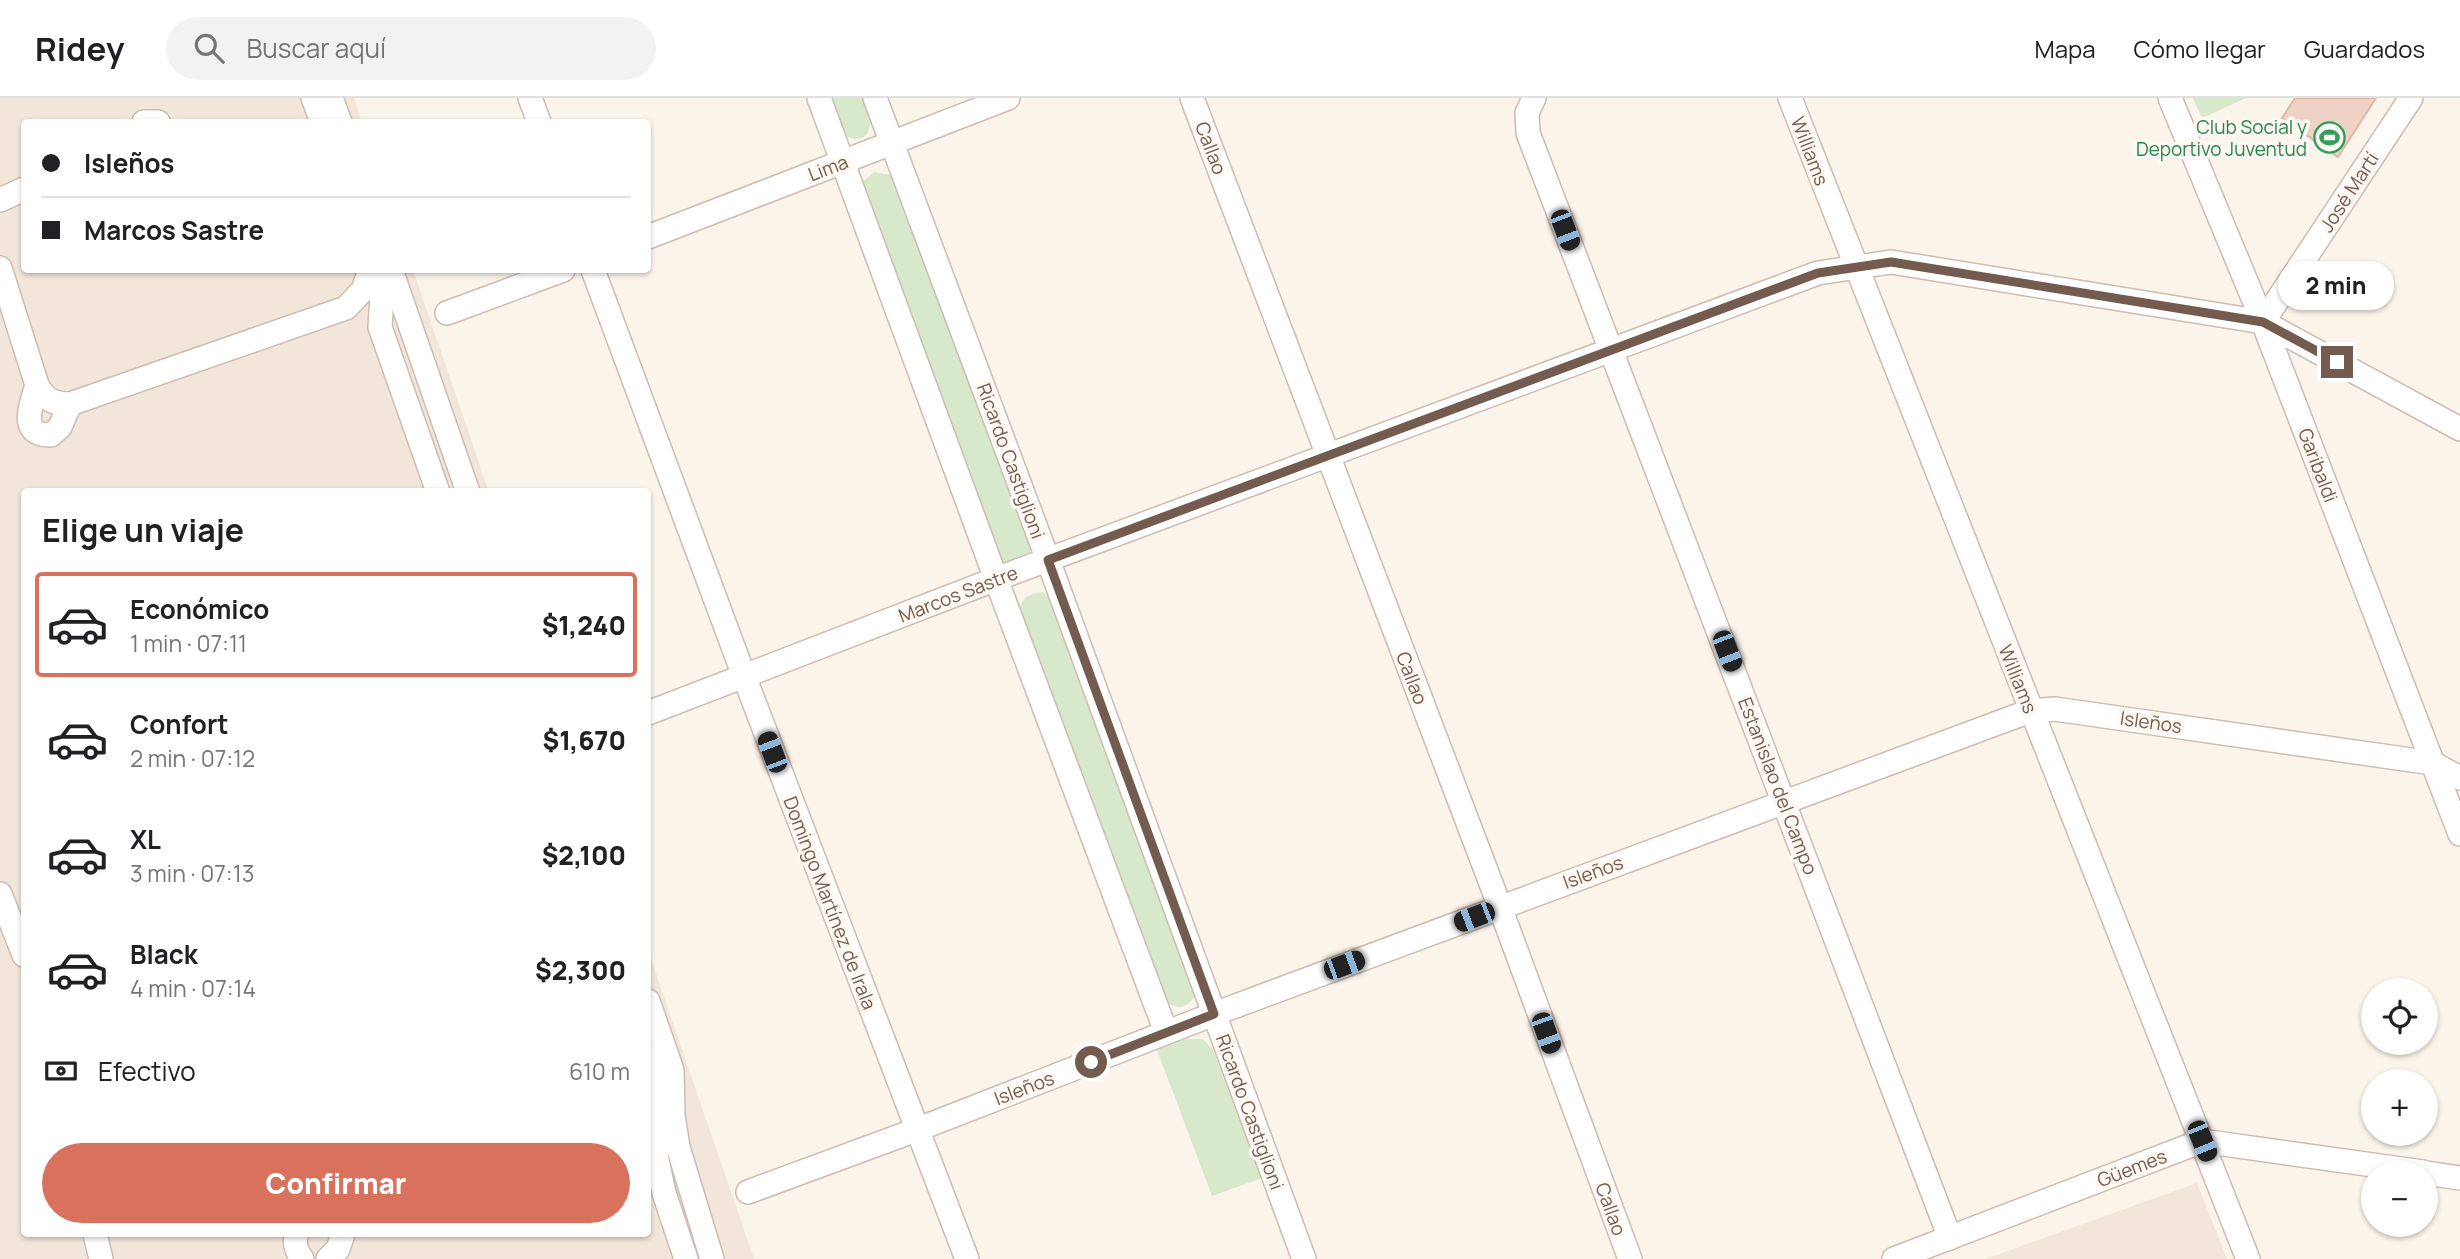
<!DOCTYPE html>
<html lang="es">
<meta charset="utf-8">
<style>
:root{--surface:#fff;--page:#f2f2f2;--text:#202124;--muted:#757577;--line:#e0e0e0;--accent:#d8725d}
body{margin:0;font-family:Manrope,sans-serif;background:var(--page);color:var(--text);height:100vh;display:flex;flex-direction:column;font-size:26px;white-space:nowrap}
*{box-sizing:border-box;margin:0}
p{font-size:23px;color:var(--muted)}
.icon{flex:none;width:38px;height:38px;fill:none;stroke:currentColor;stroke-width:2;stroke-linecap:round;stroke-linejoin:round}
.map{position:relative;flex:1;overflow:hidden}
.side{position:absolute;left:21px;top:390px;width:630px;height:749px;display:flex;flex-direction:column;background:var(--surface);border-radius:7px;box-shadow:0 2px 5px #0004}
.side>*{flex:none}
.hud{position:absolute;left:21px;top:21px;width:630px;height:154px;border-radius:7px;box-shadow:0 2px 5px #0004;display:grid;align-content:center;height:154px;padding:0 21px;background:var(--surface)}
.buttons{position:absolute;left:2361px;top:880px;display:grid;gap:14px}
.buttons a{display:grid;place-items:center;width:77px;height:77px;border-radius:50%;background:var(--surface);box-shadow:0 2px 5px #0004;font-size:35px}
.end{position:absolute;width:32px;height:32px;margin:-16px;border:9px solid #745b50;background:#fff;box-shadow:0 0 0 4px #fff}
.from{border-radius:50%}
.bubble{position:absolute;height:49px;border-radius:24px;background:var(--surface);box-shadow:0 2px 5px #0004;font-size:23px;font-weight:800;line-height:49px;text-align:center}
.car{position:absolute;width:21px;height:42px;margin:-21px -10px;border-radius:9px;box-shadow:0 0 5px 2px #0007;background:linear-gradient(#222 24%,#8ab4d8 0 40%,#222 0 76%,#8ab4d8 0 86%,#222 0)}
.hud b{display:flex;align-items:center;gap:24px;height:66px;font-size:26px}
.hud b+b{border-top:2px solid var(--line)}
.hud i{width:18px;height:18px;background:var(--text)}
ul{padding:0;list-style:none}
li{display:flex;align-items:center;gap:21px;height:105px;margin:0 14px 10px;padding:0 7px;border:4px solid transparent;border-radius:7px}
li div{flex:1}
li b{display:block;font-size:26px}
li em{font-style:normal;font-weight:800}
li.selected{border-color:var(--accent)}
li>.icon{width:63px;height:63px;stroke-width:1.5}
h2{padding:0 21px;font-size:32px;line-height:84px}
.pay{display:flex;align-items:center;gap:18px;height:77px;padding:0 21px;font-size:26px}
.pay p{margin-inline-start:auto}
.action{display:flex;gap:14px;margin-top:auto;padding:14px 21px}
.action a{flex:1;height:80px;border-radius:42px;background:var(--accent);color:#fff;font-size:28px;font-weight:800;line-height:80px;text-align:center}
header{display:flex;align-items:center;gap:42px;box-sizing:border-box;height:98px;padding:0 35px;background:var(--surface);border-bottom:2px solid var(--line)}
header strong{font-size:33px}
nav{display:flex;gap:38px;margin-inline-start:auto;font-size:24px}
.search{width:490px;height:63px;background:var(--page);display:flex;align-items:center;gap:18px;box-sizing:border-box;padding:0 24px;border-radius:38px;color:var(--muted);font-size:26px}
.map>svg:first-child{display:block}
</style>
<header>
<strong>Ridey</strong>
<div class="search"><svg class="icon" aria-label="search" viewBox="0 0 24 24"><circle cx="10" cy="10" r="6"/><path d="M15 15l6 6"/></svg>Buscar aquí</div>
<nav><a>Mapa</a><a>Cómo llegar</a><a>Guardados</a></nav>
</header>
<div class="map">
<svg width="2460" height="1161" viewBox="0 0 2460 1161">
<rect width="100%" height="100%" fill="#fbf4eb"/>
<g fill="#f2e6da">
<polygon points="0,0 354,0 362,24 24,24 24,172 413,172 489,394 24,394 24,1136 648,1136 648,852 754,1161 0,1161"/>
<polygon points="2197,1085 2227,1161 1985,1161"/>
</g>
<g fill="#d8e8ca">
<path d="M828 0H863C866 8 871 18 870 26 869 45 848 45 840 31 834 22 832 10 828 0Z"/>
<polygon points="2193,0 2246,0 2202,20"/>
<polygon points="874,74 890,77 894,82 1030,444 1030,458 1005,466 1000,462 862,85"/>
<path d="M1042 494 1049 498 1054 505 1194 889 1195 898C1185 913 1175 911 1162 901L1020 518C1019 501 1027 496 1042 494Z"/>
<polygon points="1186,941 1203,941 1213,952 1262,1080 1212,1098 1157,952"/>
</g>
<polygon fill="#eed3c5" stroke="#dfb9a7" stroke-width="2" points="2295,0 2376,0 2338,59 2282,20"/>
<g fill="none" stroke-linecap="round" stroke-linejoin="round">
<defs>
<g id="minor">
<polyline points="313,0 322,24"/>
<polyline points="331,0 340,24"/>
<polyline points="530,0 539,24"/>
<polyline points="819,0 996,481 1166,934"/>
<polyline points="875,0 1048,462 1304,1161"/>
<polyline points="1192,0 1500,809 1630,1161"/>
<polyline points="1534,0 1527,15 1528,35 1950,1140"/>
<polyline points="1790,0 2248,1161"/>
<polyline points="2170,0 2263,224 2460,736"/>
<polyline points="144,24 158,24"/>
<polyline points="0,102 24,91"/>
<polyline points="648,139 1008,0"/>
<path d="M0 170 37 287C45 302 54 306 70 306L346 210 363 192 370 172"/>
<polyline points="374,172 382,197 380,229 438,394"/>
<polyline points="391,172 468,394"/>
<polyline points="593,172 744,578 967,1161"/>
<polyline points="447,215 563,172"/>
<polyline points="2263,224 2411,0"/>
<path d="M37 287C31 307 18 338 51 337L60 329 70 306"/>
<polyline points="648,615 996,481 1818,175 1891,164 2263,224 2460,331"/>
<polyline points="0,796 24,857"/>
<polyline points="648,903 672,972 673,1017 678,1049 712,1161"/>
<polyline points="648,958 657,984 658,1043 656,1057 664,1095 686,1161"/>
<polyline points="2426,1075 2460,1080"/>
<polyline points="748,1094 916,1032 1214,916 2030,613 2055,611 2432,665 2460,680"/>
<polyline points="95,1136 101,1161"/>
<path d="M297 1136C293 1144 297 1154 302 1161"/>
<polyline points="328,1161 338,1151 343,1136"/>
<polyline points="1894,1161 2202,1043 2423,1074"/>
</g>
</defs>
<use href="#minor" stroke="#ccbcb2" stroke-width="26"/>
<use href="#minor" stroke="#fff" stroke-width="23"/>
</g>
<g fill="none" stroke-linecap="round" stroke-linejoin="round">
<polyline stroke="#745b50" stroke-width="9" points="1091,964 1214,916 1048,462 1818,175 1891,164 2263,224 2337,264"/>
</g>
<defs>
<symbol id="stadium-ring" viewBox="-11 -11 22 22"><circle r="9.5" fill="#fef8f2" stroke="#2e9e5b" stroke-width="1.5"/><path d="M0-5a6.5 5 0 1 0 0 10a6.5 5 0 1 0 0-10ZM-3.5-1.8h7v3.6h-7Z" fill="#2e9e5b"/></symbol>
</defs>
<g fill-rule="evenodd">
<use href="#stadium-ring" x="2312" y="22" width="35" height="35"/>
</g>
<g text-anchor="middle" stroke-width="7" stroke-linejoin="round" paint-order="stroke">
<g font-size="19" fill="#27864d" stroke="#fef8f2" text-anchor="end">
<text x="2307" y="36">Club Social y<tspan x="2307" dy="22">Deportivo Juventud</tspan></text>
</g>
<g font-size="19" fill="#745b50" stroke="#fef8f2">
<text transform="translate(1211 50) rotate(69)" y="7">Callao</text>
<text transform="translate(1810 53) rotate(69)" y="7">Williams</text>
<text transform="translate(828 70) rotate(-21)" y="7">Lima</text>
<text transform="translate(2349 94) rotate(-57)" y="7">José Martí</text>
<text transform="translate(1011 363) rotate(70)" y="7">Ricardo Castiglioni</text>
<text transform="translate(2318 367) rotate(69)" y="7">Garibaldi</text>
<text transform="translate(958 496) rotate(-21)" y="7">Marcos Sastre</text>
<text transform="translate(1412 580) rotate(69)" y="7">Callao</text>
<text transform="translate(2018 581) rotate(68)" y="7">Williams</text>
<text transform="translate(2151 624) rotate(8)" y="7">Isleños</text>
<text transform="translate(1778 688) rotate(69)" y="7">Estanislao del Campo</text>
<text transform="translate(1593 774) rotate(-20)" y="7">Isleños</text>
<text transform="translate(830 805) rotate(69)" y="7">Domingo Martínez de Irala</text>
<text transform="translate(1024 990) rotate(-21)" y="7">Isleños</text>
<text transform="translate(1250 1014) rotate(70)" y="7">Ricardo Castiglioni</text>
<text transform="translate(2132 1070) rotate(-21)" y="7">Güemes</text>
<text transform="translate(1611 1111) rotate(70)" y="7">Callao</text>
</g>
</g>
</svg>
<div class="buttons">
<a><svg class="icon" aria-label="locate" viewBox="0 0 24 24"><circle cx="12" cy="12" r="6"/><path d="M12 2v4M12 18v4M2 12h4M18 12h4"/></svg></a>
<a>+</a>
<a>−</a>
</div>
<i class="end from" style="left:1091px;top:964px"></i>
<i class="end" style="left:2337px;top:264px"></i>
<div class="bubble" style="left:2278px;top:163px;width:116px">2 min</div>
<i class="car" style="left:1565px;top:132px;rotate:159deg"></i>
<i class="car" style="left:1727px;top:553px;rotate:159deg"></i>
<i class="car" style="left:772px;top:654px;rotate:339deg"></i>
<i class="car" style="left:1474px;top:819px;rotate:249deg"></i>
<i class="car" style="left:1344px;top:867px;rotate:70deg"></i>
<i class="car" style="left:1546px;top:935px;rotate:160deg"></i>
<i class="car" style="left:2202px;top:1043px;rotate:158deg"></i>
<div class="hud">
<b><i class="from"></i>Isleños</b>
<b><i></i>Marcos Sastre</b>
</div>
<section class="side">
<h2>Elige un viaje</h2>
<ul>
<li class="selected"><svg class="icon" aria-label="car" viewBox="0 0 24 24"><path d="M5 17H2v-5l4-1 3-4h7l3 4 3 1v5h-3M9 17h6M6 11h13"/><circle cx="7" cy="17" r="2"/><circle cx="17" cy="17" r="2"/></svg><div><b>Económico</b><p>1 min · 07:11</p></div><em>$1,240</em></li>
<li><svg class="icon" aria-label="car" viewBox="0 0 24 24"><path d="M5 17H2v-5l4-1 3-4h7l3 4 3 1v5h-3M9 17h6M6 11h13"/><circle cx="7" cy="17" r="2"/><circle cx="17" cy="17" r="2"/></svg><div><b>Confort</b><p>2 min · 07:12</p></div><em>$1,670</em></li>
<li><svg class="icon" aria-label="car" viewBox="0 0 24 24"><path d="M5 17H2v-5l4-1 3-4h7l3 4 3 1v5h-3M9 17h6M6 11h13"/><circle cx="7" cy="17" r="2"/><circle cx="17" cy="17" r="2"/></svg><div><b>XL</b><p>3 min · 07:13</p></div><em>$2,100</em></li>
<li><svg class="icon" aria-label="car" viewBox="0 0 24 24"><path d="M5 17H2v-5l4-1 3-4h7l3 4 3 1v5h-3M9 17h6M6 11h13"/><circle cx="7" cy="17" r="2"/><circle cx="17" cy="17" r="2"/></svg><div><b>Black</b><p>4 min · 07:14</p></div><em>$2,300</em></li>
</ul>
<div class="pay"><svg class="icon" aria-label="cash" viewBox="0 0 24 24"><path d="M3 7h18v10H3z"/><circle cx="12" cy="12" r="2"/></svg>Efectivo<p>610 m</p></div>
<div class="action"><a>Confirmar</a></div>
</section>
</div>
